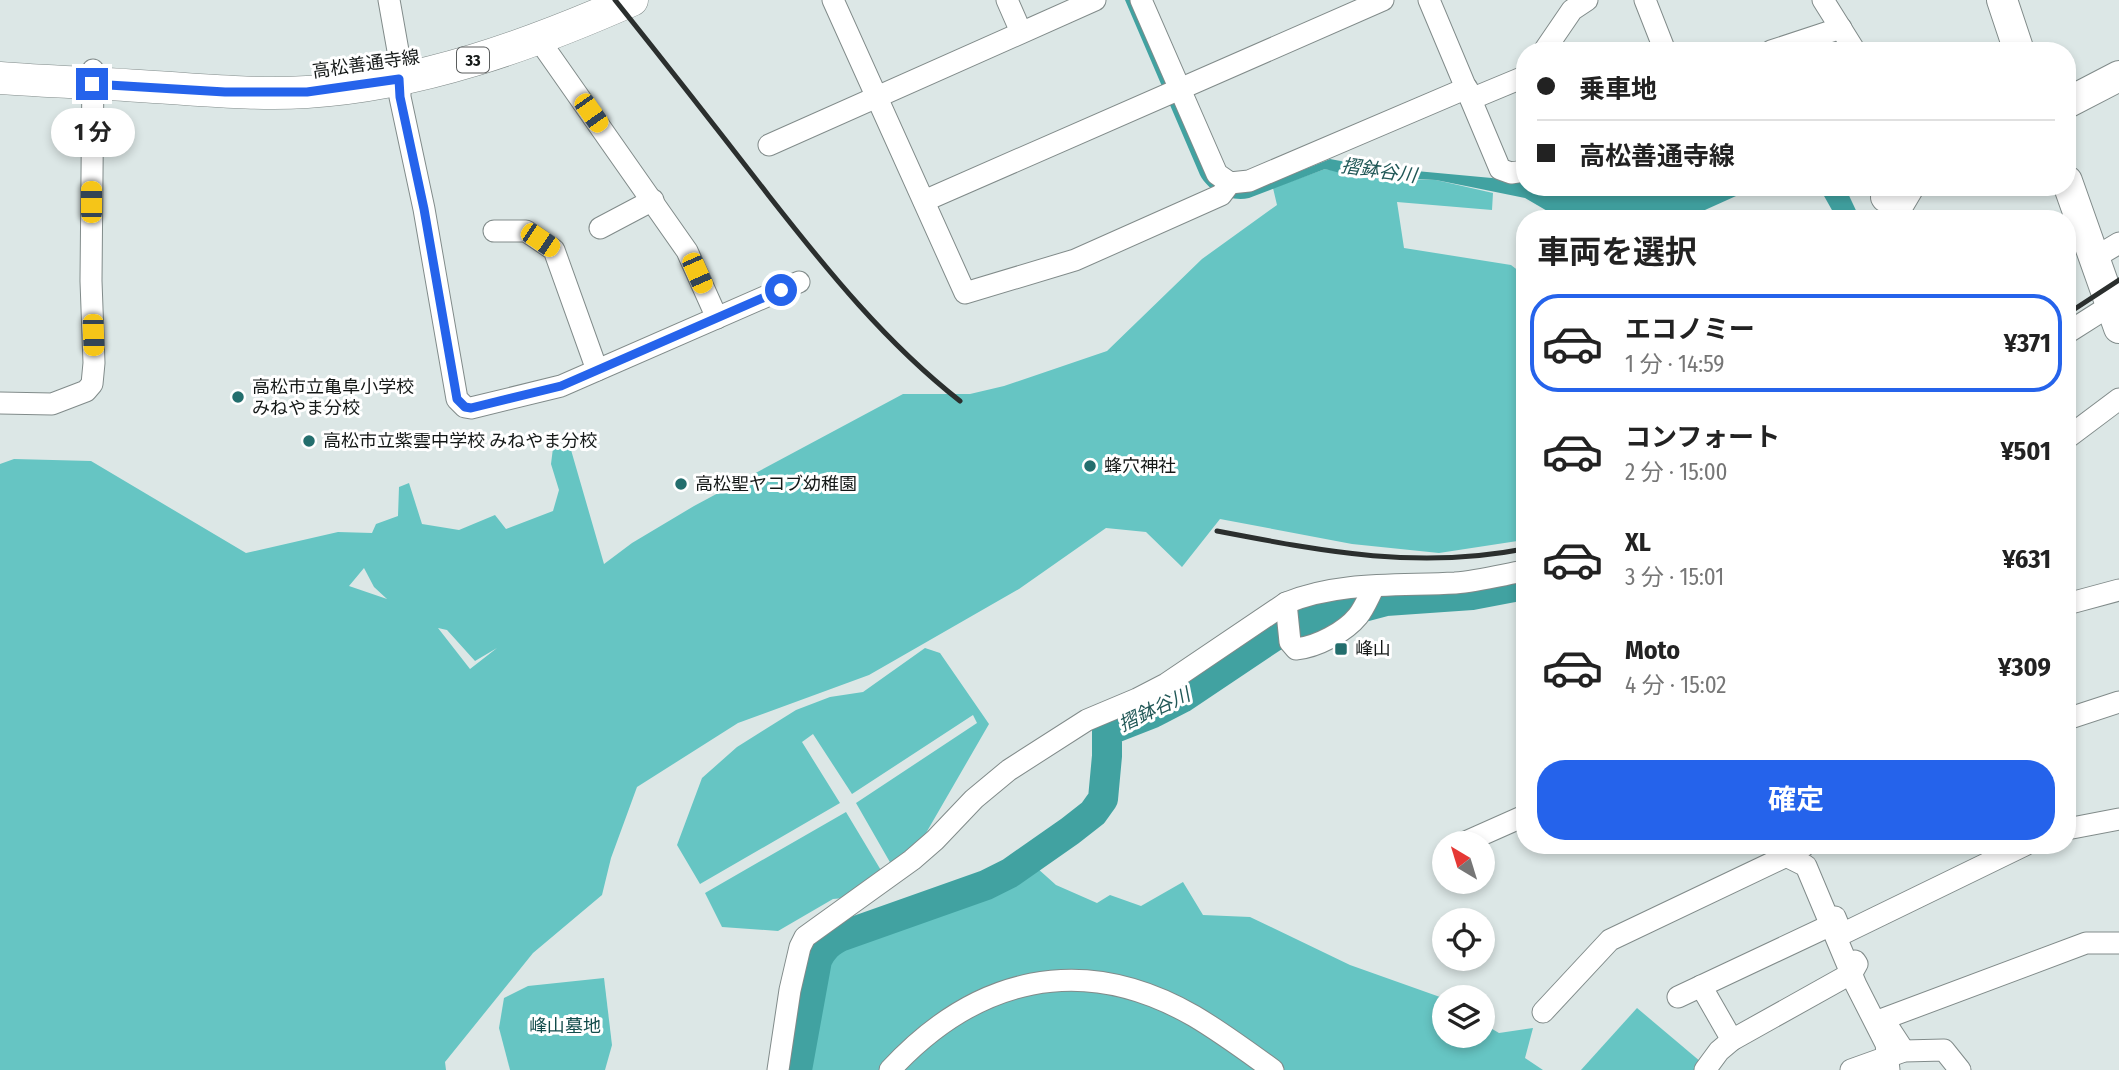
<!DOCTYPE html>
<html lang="ja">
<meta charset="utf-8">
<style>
:root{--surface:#fff;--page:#f2f2f2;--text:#222;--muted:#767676;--line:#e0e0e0;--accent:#2563eb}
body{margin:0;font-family:"Fira Sans Condensed","Noto Sans JP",sans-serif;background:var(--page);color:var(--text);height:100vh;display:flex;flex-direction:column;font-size:26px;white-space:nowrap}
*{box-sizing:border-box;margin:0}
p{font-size:23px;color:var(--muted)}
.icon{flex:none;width:38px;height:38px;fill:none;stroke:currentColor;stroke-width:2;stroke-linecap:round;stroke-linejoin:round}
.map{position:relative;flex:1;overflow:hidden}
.sheet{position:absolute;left:1516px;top:210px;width:560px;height:644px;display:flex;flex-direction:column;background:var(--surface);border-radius:28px;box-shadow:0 4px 10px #0003}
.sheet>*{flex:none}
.banner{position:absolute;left:1516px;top:42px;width:560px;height:154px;border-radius:28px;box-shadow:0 4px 10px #0003;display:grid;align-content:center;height:154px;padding:0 21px;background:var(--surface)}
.needle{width:46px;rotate:322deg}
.buttons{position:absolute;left:1432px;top:831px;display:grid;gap:14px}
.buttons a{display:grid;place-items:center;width:63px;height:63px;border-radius:50%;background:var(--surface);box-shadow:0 4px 10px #0003;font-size:35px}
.end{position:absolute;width:32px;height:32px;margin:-16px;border:9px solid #2563eb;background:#fff;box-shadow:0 0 0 4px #fff}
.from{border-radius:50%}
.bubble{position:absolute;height:49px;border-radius:24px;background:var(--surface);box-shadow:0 4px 10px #0003;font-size:23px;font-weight:700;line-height:49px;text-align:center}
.car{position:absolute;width:21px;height:42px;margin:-21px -10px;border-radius:9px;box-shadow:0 0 5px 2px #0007;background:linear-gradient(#f5c518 24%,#345 0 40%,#f5c518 0 76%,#345 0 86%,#f5c518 0)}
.banner b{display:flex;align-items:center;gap:24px;height:66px;font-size:26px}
.banner b+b{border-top:2px solid var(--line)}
.banner i{width:18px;height:18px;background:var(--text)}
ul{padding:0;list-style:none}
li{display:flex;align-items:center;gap:21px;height:98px;margin:0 14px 10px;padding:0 7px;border:4px solid transparent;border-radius:28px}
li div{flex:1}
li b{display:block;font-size:26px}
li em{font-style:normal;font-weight:700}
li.current{border-color:var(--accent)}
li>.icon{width:63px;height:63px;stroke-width:1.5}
h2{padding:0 21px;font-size:32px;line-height:84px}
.cta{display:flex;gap:14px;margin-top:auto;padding:14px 21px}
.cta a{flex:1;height:80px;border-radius:28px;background:var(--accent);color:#fff;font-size:28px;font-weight:700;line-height:80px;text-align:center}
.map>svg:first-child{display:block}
</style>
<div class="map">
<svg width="2119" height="1070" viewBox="0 0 2119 1070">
<rect width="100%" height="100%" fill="#dce7e6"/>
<g fill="#66c5c3" fill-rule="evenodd">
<path d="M1325 169 1378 178 1436 180 1493 193 1492 210 1397 202 1404 248 1511 265 1524 275V540L1439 553 1352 544 1220 519 1182 567 1146 532 1106 528 1019 589 869 675 738 723 637 787 611 858 602 895 533 953 445 1062 446 1070H0V464L14 459 91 461 246 553 338 532 372 533 376 524 398 516 399 487 409 483 422 524 459 530 495 515 506 529 553 511 559 490 551 464 553 448 569 443 604 564 632 543 694 506 903 394H970L1004 386 1107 351 1202 259 1277 205 1273 188ZM364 568 374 587 387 599 349 586ZM438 628 447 630 475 661 497 648 470 669Z"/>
<polygon points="925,648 940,653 989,724 922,840 891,864 856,803 977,723 973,715 852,794 813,734 802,742 840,803 700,884 677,845 702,778 737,747 796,710 830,697 863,692"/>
<polygon points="846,812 882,872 844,898 833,899 778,931 722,927 705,893"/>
<path d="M1037 868 1056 885 1097 903 1110 895 1141 906 1183 882 1203 915 1250 917 1350 965 1440 997 1444 1000V1036H1482V1023L1499 1033 1533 1028 1525 1058 1543 1070H793C798 1023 797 970 831 933L993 875Z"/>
<polygon points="604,978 612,1045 605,1070 510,1070 499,1028 504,998 528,986"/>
<polygon points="1637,1008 1701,1062 1697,1070 1581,1070"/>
</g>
<g fill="#41a2a1">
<path d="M1125 0H1134L1209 173 1256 189 1330 159 1373 167 1524 181V187H1756L1685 219H1561L1525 198 1471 187 1436 180 1348 175 1325 169 1249 198C1230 202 1209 192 1200 175Z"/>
<polygon points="1819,187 1845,187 1860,219 1837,219"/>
</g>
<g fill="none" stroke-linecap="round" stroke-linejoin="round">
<path stroke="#41a2a1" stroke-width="30" d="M797 1070 817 960C823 948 829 942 842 936L986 885 1010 873 1070 831 1093 813 1103 799 1107 756V731L1153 713 1182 698 1273 637 1299 624 1386 601 1472 595 1524 585"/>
<defs>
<g id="street">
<polyline points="389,0 400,62 400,97 424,209 457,399 465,407 471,408 561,386 799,282"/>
<polyline points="833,0 965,293 1075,260 1221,195 1230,183"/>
<polyline points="1007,0 1021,32"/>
<polyline points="1141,0 1217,174 1230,183 1249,181 1467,88"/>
<polyline points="1429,0 1500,169 1511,173 1524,171"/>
<polyline points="1645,0 1665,51"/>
<polyline points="1823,0 1855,51"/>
<polyline points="544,47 687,251 717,318"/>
<polyline points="1544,51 1572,10 1587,0"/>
<polyline points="1771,51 1841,28"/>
<polyline points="1471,99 1524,77"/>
<polyline points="769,145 1095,0"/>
<polyline points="924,201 1383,0"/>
<polyline points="1895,219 1914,187"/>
<polyline points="600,228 653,200"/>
<polyline points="494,231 526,231 554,250 597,370"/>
<polyline points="2094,258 2119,243"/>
<polyline points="2067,333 2119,300"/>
<polyline points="0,403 52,404 86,391 92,384 94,363 91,281 93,70"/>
<polyline points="2067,438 2119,399"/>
<path d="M1286 603 1290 642 1296 649C1317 647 1345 632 1358 616 1365 607 1369 596 1374 587"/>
<polyline points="2067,604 2119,590"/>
<polyline points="2067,719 2119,702"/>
<polyline points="2067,829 2119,819"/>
<polyline points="1461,844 1524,816"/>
<polyline points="1781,847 1786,856 1806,866 1856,985 1886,1044 1889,1070"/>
<polyline points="1835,917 1842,934 2025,845"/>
<polyline points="1701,986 1732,1040"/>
<polyline points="1678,997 1831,925"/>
<polyline points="1543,1012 1610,940 1797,851 1805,845"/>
<polyline points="1904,1051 1883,1019 2086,943 2119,943"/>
<path d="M778 1070 790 990 800 947 805 937 912 860 935 840 974 799 1009 770 1087 720 1137 699 1166 684 1286 603C1339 581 1399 586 1455 583 1478 581 1502 575 1524 571"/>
<path d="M890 1070C975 978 1081 951 1194 1016 1221 1032 1247 1051 1273 1070"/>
<polyline points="1705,1070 1719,1051 1732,1040 1852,973 1857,964 1855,961"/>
<polyline points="1851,1070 1904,1051 1944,1050 1960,1070"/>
</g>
<g id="secondary">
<polyline points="2002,0 2019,51"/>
<polyline points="2067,103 2119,76"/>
<polyline points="2067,181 2119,328"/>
<polyline points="1886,197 1903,187"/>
</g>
<path id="primary" d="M0 78C51 82 102 83 154 87 205 90 256 95 307 92 420 85 530 45 632 0"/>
</defs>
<use href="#street" stroke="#818b8a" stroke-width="23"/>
<use href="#secondary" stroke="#818b8a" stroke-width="32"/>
<use href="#primary" stroke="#818b8a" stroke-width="33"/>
<use href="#street" stroke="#fff" stroke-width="21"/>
<use href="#secondary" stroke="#fff" stroke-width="30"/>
<use href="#primary" stroke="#fff" stroke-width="32"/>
<g stroke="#2b2f2e" stroke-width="5">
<path d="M615 0C667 65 718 130 769 196 827 270 886 343 960 401"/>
<polyline points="2067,314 2119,280"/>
<path d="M1217 531C1322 551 1417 570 1524 549"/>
</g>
</g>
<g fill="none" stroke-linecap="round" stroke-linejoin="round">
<polyline stroke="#2563eb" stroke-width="9" points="92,84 225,92 307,92 399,79 400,97 424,209 457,399 465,407 471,408 561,386 781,290"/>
</g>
<g fill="#236e6d" stroke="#fff" stroke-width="2.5">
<circle cx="238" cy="397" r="7"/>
<circle cx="309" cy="441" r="7"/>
<circle cx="1090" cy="466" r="7"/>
<circle cx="681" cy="484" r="7"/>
<rect x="1334" y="642" width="14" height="14" rx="3.5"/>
</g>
<g text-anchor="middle" stroke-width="6" stroke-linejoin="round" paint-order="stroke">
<rect fill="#fff" stroke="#5a5d5d" stroke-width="2" x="457" y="47.5" width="32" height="25" rx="5"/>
<g font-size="16" font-weight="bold" fill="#141817">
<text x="473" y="66">33</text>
</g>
<g font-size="18" fill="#141817" stroke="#fff">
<text transform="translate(366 64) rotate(-8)" y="6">高松善通寺線</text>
</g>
<g font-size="18" fill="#141817" stroke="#fff" text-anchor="start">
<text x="252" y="393">高松市立亀阜小学校<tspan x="252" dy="21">みねやま分校</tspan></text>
<text x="323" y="447">高松市立紫雲中学校 みねやま分校</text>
<text x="1104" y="472">蜂穴神社</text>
<text x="695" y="490">高松聖ヤコブ幼稚園</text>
<text x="1355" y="655">峰山</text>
</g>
<g font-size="18" fill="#124c4b" stroke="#fff">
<text x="565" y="1032">峰山墓地</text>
</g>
<g font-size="19" font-style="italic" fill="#215857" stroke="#fff">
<text transform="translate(1379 170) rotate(8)" y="7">摺鉢谷川</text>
<text transform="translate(1154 709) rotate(-25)" y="7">摺鉢谷川</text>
</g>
</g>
</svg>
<div class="buttons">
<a><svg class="needle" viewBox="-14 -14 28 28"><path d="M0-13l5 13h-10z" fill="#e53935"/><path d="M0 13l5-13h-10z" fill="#767676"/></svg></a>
<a><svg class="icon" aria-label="locate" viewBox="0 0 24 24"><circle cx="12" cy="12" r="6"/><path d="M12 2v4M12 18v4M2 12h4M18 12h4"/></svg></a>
<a><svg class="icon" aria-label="layers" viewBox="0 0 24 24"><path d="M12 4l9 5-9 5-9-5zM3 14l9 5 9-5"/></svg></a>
</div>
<i class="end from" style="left:781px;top:290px"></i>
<i class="end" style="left:92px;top:84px"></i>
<div class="bubble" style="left:51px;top:108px;width:84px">1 分</div>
<i class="car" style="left:591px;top:113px;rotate:145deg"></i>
<i class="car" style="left:91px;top:202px;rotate:0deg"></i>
<i class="car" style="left:540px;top:240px;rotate:124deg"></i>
<i class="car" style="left:697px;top:273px;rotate:156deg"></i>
<i class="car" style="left:93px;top:335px;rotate:178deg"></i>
<div class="banner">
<b><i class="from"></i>乗車地</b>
<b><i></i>高松善通寺線</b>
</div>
<section class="sheet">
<h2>車両を選択</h2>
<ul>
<li class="current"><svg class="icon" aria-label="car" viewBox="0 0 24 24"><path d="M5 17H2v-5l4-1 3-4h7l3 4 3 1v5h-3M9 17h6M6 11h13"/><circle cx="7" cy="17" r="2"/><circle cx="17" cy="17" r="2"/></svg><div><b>エコノミー</b><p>1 分 · 14:59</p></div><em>¥371</em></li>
<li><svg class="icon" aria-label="car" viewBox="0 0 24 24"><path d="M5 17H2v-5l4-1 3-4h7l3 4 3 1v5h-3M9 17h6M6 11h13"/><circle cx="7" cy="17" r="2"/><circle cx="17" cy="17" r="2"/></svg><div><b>コンフォート</b><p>2 分 · 15:00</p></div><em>¥501</em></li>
<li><svg class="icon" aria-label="car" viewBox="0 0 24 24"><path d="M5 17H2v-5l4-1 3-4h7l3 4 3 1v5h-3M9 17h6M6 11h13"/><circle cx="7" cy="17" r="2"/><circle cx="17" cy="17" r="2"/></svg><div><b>XL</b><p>3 分 · 15:01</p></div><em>¥631</em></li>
<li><svg class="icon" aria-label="car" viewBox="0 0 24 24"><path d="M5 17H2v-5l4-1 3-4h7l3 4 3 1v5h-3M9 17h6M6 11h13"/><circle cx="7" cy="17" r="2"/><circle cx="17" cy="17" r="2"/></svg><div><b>Moto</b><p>4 分 · 15:02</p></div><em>¥309</em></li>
</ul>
<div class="cta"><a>確定</a></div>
</section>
</div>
